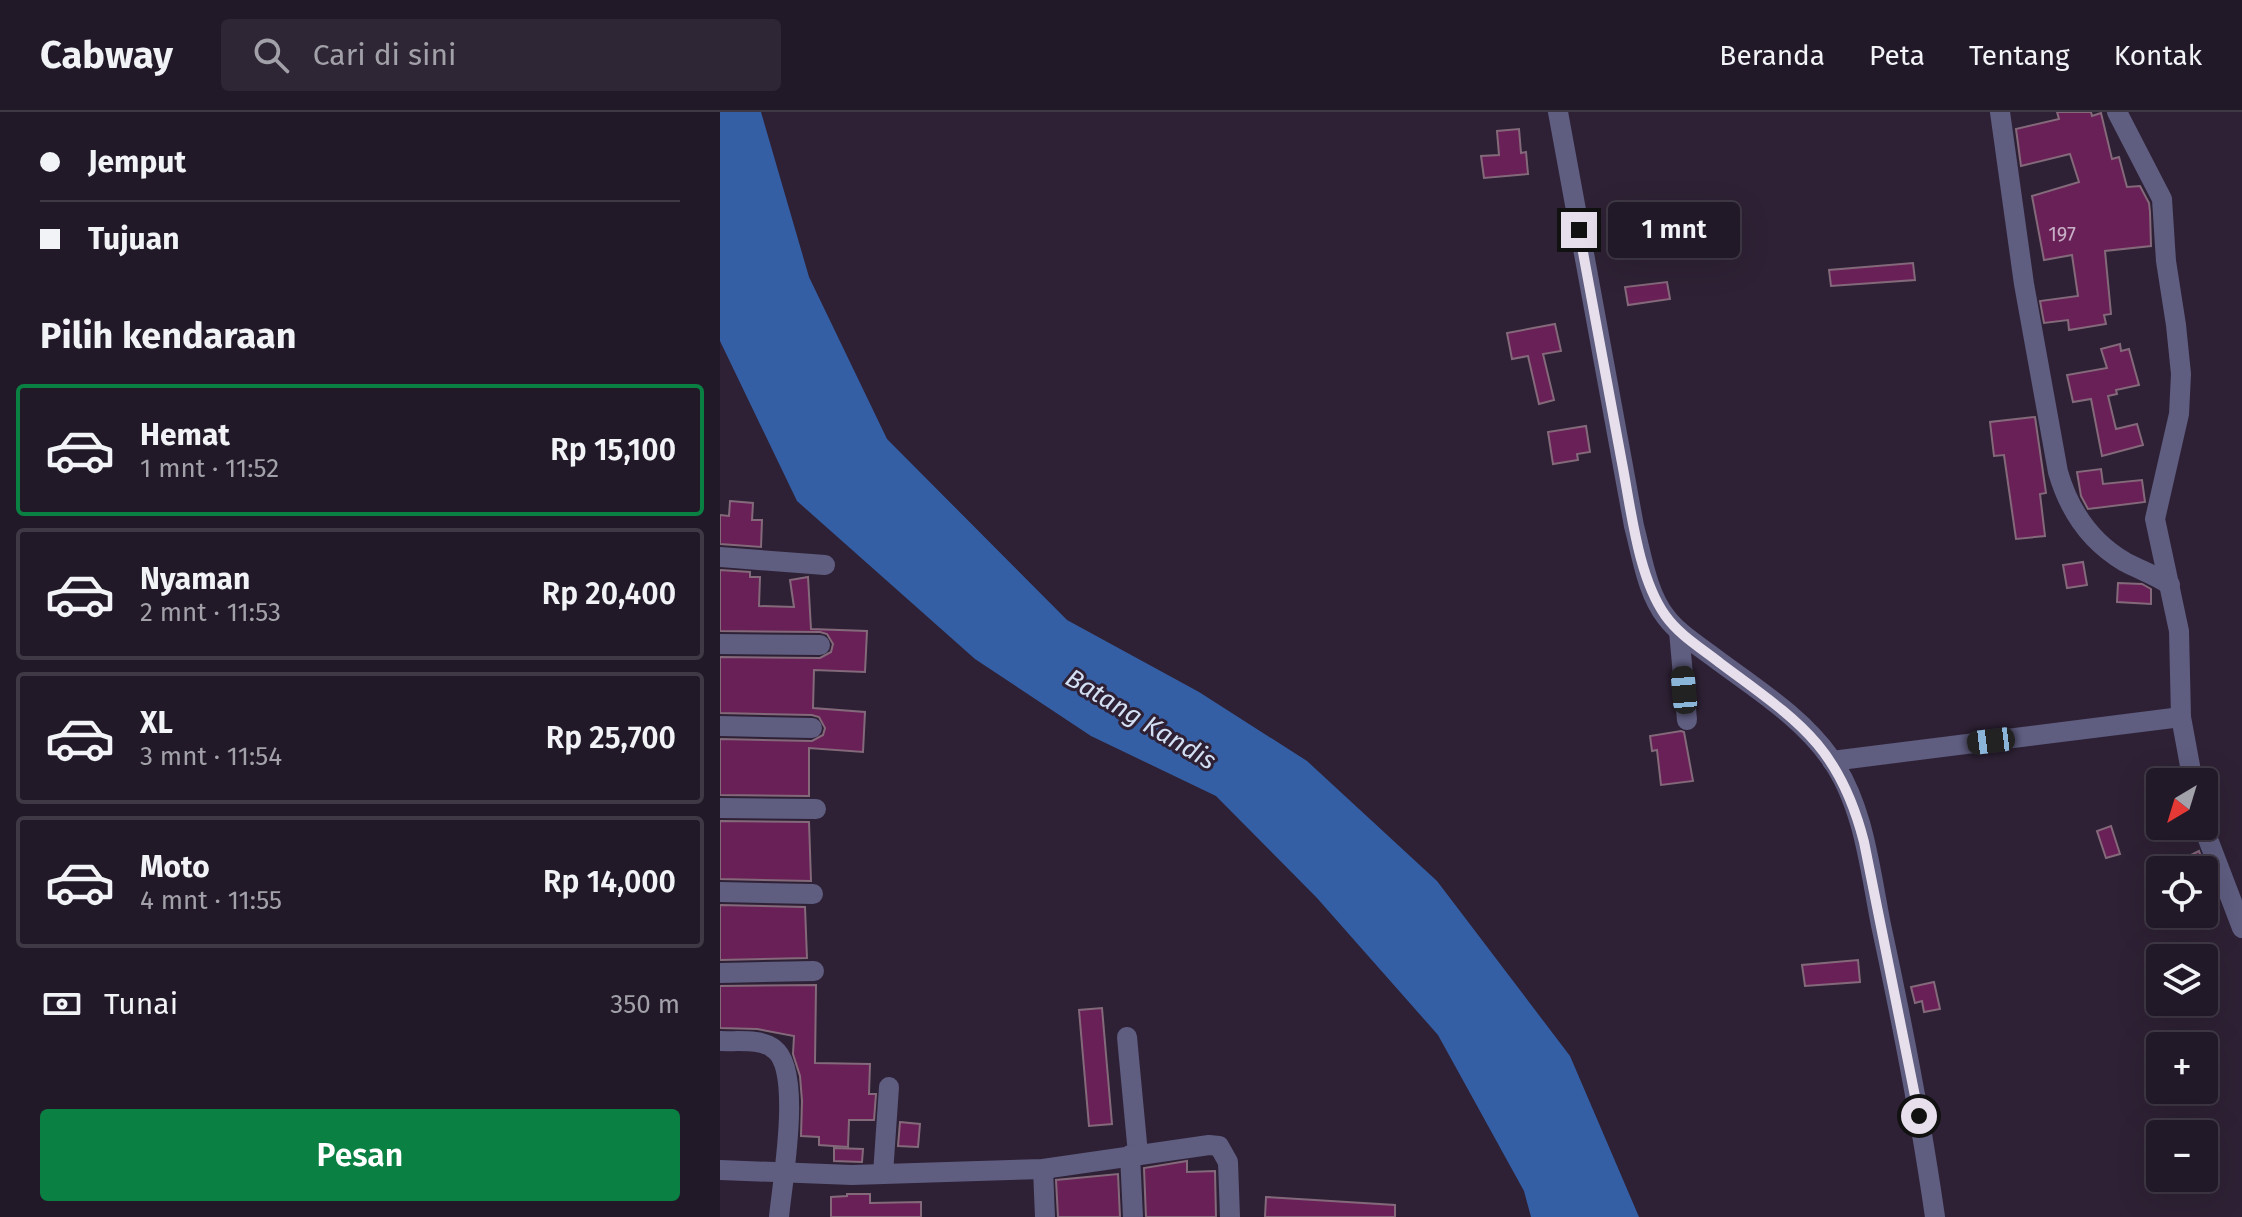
<!DOCTYPE html>
<html lang="id">
<meta charset="utf-8">
<style>
:root{--surface:#221928;--page:#2e2634;--text:#f1f3f6;--muted:#a2a0a8;--line:#3f3845;--accent:#0b8043}
body{margin:0;font-family:"Fira Sans",sans-serif;background:var(--page);color:var(--text);height:100vh;display:flex;flex-direction:column;font-size:30px;white-space:nowrap}
*{box-sizing:border-box;margin:0}
p{font-size:26px;color:var(--muted)}
.icon{flex:none;width:44px;height:44px;fill:none;stroke:currentColor;stroke-width:2;stroke-linecap:round;stroke-linejoin:round}
.map{position:relative;flex:1;overflow:hidden}
.panel{display:flex;flex-direction:column;background:var(--surface);width:720px}
.panel>*{flex:none}
.banner{display:grid;align-content:center;height:176px;padding:0 40px;background:var(--surface)}
.needle{width:52px;rotate:218deg}
.buttons{position:absolute;left:1426px;top:656px;display:grid;gap:16px}
.buttons a{display:grid;place-items:center;width:72px;height:72px;border-radius:8px;background:var(--surface);box-shadow:0 8px 32px #0002,0 0 0 2px var(--line);font-size:40px}
.end{position:absolute;width:36px;height:36px;margin:-18px;border:10px solid #e8dfed;background:#111;box-shadow:0 0 0 4px #111}
.from{border-radius:50%}
.bubble{position:absolute;height:56px;border-radius:8px;background:var(--surface);box-shadow:0 8px 32px #0002,0 0 0 2px var(--line);font-size:26px;font-weight:600;line-height:56px;text-align:center}
.car{position:absolute;width:24px;height:48px;margin:-24px -12px;border-radius:10px;box-shadow:0 0 6px 2px #0007;background:linear-gradient(#222 24%,#8ab4d8 0 40%,#222 0 76%,#8ab4d8 0 86%,#222 0)}
.banner b{display:flex;align-items:center;gap:28px;height:76px;font-size:30px}
.banner b+b{border-top:2px solid var(--line)}
.banner i{width:20px;height:20px;background:var(--text)}
ul{padding:0;list-style:none}
li{display:flex;align-items:center;gap:24px;height:132px;margin:0 16px 12px;padding:0 24px;border:4px solid var(--line);border-radius:8px}
li div{flex:1}
li b{display:block;font-size:30px}
li em{font-style:normal;font-weight:600}
li.selected{border-color:var(--accent)}
li>.icon{width:72px;height:72px;stroke-width:1.5}
h2{padding:0 40px;font-size:36px;line-height:96px}
.pay{display:flex;align-items:center;gap:20px;height:88px;padding:0 40px;font-size:30px}
.pay p{margin-inline-start:auto}
.action{display:flex;gap:16px;margin-top:auto;padding:16px 40px}
.action a{flex:1;height:92px;border-radius:8px;background:var(--accent);color:#fff;font-size:32px;font-weight:600;line-height:92px;text-align:center}
header{display:flex;align-items:center;gap:48px;box-sizing:border-box;height:112px;padding:0 40px;background:var(--surface);border-bottom:2px solid var(--line)}
header strong{font-size:38px}
nav{display:flex;gap:44px;margin-inline-start:auto;font-size:28px}
.search{width:560px;height:72px;background:var(--page);display:flex;align-items:center;gap:20px;box-sizing:border-box;padding:0 28px;border-radius:8px;color:var(--muted);font-size:30px}
main{display:flex;flex:1;min-height:0}
.map>svg:first-child{display:block}
</style>
<header>
<strong>Cabway</strong>
<div class="search"><svg class="icon" aria-label="search" viewBox="0 0 24 24"><circle cx="10" cy="10" r="6"/><path d="M15 15l6 6"/></svg>Cari di sini</div>
<nav><a>Beranda</a><a>Peta</a><a>Tentang</a><a>Kontak</a></nav>
</header>
<main>
<section class="panel">
<div class="banner">
<b><i class="from"></i>Jemput</b>
<b><i></i>Tujuan</b>
</div>
<h2>Pilih kendaraan</h2>
<ul>
<li class="selected"><svg class="icon" aria-label="car" viewBox="0 0 24 24"><path d="M5 17H2v-5l4-1 3-4h7l3 4 3 1v5h-3M9 17h6M6 11h13"/><circle cx="7" cy="17" r="2"/><circle cx="17" cy="17" r="2"/></svg><div><b>Hemat</b><p>1 mnt · 11:52</p></div><em>Rp 15,100</em></li>
<li><svg class="icon" aria-label="car" viewBox="0 0 24 24"><path d="M5 17H2v-5l4-1 3-4h7l3 4 3 1v5h-3M9 17h6M6 11h13"/><circle cx="7" cy="17" r="2"/><circle cx="17" cy="17" r="2"/></svg><div><b>Nyaman</b><p>2 mnt · 11:53</p></div><em>Rp 20,400</em></li>
<li><svg class="icon" aria-label="car" viewBox="0 0 24 24"><path d="M5 17H2v-5l4-1 3-4h7l3 4 3 1v5h-3M9 17h6M6 11h13"/><circle cx="7" cy="17" r="2"/><circle cx="17" cy="17" r="2"/></svg><div><b>XL</b><p>3 mnt · 11:54</p></div><em>Rp 25,700</em></li>
<li><svg class="icon" aria-label="car" viewBox="0 0 24 24"><path d="M5 17H2v-5l4-1 3-4h7l3 4 3 1v5h-3M9 17h6M6 11h13"/><circle cx="7" cy="17" r="2"/><circle cx="17" cy="17" r="2"/></svg><div><b>Moto</b><p>4 mnt · 11:55</p></div><em>Rp 14,000</em></li>
</ul>
<div class="pay"><svg class="icon" aria-label="cash" viewBox="0 0 24 24"><path d="M3 7h18v10H3z"/><circle cx="12" cy="12" r="2"/></svg>Tunai<p>350 m</p></div>
<div class="action"><a>Pesan</a></div>
</section>
<div class="map">
<svg width="1522" height="1105" viewBox="0 0 1522 1105">
<rect width="100%" height="100%" fill="#2e2135"/>
<polygon fill="#355fa5" points="0,0 41,0 89,165 167,327 347,508 479,580 587,649 717,769 850,944 919,1105 811,1105 804,1079 718,923 597,786 496,684 371,624 255,547 77,389 0,229"/>
<g fill="#692056" stroke="#83697a" stroke-width="2">
<polygon points="1337,0 1371,0 1372,4 1381,1 1392,47 1399,45 1407,75 1420,74 1429,91 1430,100 1431,134 1385,139 1391,202 1384,203 1386,212 1349,218 1348,208 1324,211 1320,189 1358,184 1352,143 1324,148 1312,84 1359,70 1350,42 1301,54 1296,17 1339,7"/>
<polygon points="799,17 801,41 806,40 808,62 764,66 761,44 779,43 777,19"/>
<polygon points="1193,151 1195,168 1111,174 1109,158"/>
<polygon points="947,170 950,187 908,193 905,175"/>
<polygon points="835,212 841,239 823,242 834,288 819,292 808,244 792,247 787,221"/>
<polygon points="1400,232 1401,239 1409,237 1419,273 1396,278 1397,282 1388,284 1396,317 1417,312 1423,333 1382,344 1371,287 1353,290 1347,263 1387,256 1381,237"/>
<polygon points="1315,305 1326,381 1320,382 1325,424 1296,427 1284,343 1274,344 1270,310"/>
<polygon points="866,314 870,340 857,342 858,348 833,352 828,320"/>
<polygon points="1381,357 1383,372 1422,368 1425,390 1368,397 1361,384 1357,360"/>
<polygon points="10,389 33,391 32,408 42,408 41,435 0,432 0,403 9,404"/>
<polygon points="1363,450 1367,473 1347,476 1343,453"/>
<polygon points="0,458 30,460 30,465 40,465 39,494 74,495 70,468 88,465 91,517 147,519 145,560 94,558 93,596 145,600 143,640 89,636 89,684 0,683 0,627 92,629 103,623 105,616 99,605 92,603 0,601 0,545 100,546 111,540 113,532 107,522 100,520 0,519"/>
<polygon points="1398,471 1422,472 1431,477 1431,492 1397,490"/>
<polygon points="961,619 964,620 973,669 941,673 937,638 932,639 930,624"/>
<polygon points="0,709 89,710 91,769 0,767"/>
<polygon points="1391,714 1400,742 1386,746 1377,719"/>
<polygon points="1479,739 1486,758 1441,758"/>
<polygon points="0,793 85,795 87,846 0,848"/>
<polygon points="1138,848 1140,870 1085,874 1082,853"/>
<polygon points="1214,870 1220,897 1204,900 1202,889 1195,891 1191,875"/>
<polygon points="96,873 95,951 150,952 149,982 156,982 154,1008 129,1008 128,1035 99,1033 99,1025 81,1024 82,989 80,964 73,942 74,924 37,917 0,916 0,874"/>
<polygon points="382,896 392,1012 369,1014 359,898"/>
<polygon points="180,1010 200,1012 198,1035 178,1034"/>
<polygon points="114,1036 143,1037 142,1050 114,1049"/>
<polygon points="467,1049 467,1060 495,1059 496,1105 426,1105 424,1056"/>
<polygon points="398,1062 400,1105 338,1105 336,1068"/>
<polygon points="127,1082 150,1082 150,1091 201,1090 201,1105 111,1105 111,1085 127,1084"/>
<polygon points="546,1085 675,1093 675,1105 545,1105"/>
</g>
<g fill="none" stroke-linecap="round" stroke-linejoin="round">
<g stroke="#5f5d80" stroke-width="20">
<path d="M838 0 914 414C922 444 927 481 946 505 958 521 976 532 992 544 1033 575 1081 604 1111 647 1144 694 1150 758 1161 813 1182 910 1201 1007 1215 1105"/>
<path d="M1280 0 1304 172 1338 360C1349 398 1369 429 1405 450 1420 458 1436 463 1450 473"/>
<polyline points="1397,0 1442,87 1446,149 1456,213 1461,262 1459,302 1435,407 1459,519 1461,605 1473,670"/>
<polyline points="0,445 105,453"/>
<polyline points="959,519 967,608"/>
<polyline points="0,532 100,533"/>
<polyline points="0,614 92,616"/>
<polyline points="1112,649 1461,605"/>
<polyline points="0,696 96,697"/>
<polyline points="1483,714 1522,816"/>
<polyline points="0,780 93,782"/>
<polyline points="0,861 94,859"/>
<polyline points="407,925 418,1042"/>
<path d="M0 929C16 930 41 926 54 937 83 958 62 1071 59 1105"/>
<polyline points="410,1043 413,1105"/>
<polyline points="323,1057 325,1105"/>
<polyline points="0,1058 132,1063 323,1057 489,1033 499,1034 508,1050 510,1105"/>
<polyline points="163,1062 169,975"/>
</g>
</g>
<g fill="none" stroke-linecap="round" stroke-linejoin="round">
<path stroke="#e8dfed" stroke-width="10" d="M859 118C873 196 888 274 902 351 911 397 918 465 945 503 959 523 981 536 1000 551 1076 608 1119 632 1144 730L1199 1004"/>
</g>
<g text-anchor="middle" stroke-width="6" stroke-linejoin="round" paint-order="stroke">
<g font-size="20" fill="#c8afc7">
<text x="1342" y="129">197</text>
</g>
<g font-size="26" font-style="italic" fill="#d3dff3" stroke="#2e2135">
<text transform="translate(421 607) rotate(31)" y="9">Batang Kandis</text>
</g>
</g>
</svg>
<div class="buttons">
<a><svg class="needle" viewBox="-14 -14 28 28"><path d="M0-13l5 13h-10z" fill="#e53935"/><path d="M0 13l5-13h-10z" fill="#a2a0a8"/></svg></a>
<a><svg class="icon" aria-label="locate" viewBox="0 0 24 24"><circle cx="12" cy="12" r="6"/><path d="M12 2v4M12 18v4M2 12h4M18 12h4"/></svg></a>
<a><svg class="icon" aria-label="layers" viewBox="0 0 24 24"><path d="M12 4l9 5-9 5-9-5zM3 14l9 5 9-5"/></svg></a>
<a>+</a>
<a>−</a>
</div>
<i class="end from" style="left:1199px;top:1004px"></i>
<i class="end" style="left:859px;top:118px"></i>
<div class="bubble" style="left:888px;top:90px;width:132px">1 mnt</div>
<i class="car" style="left:964px;top:578px;rotate:355deg"></i>
<i class="car" style="left:1271px;top:629px;rotate:263deg"></i>
</div>
</main>
